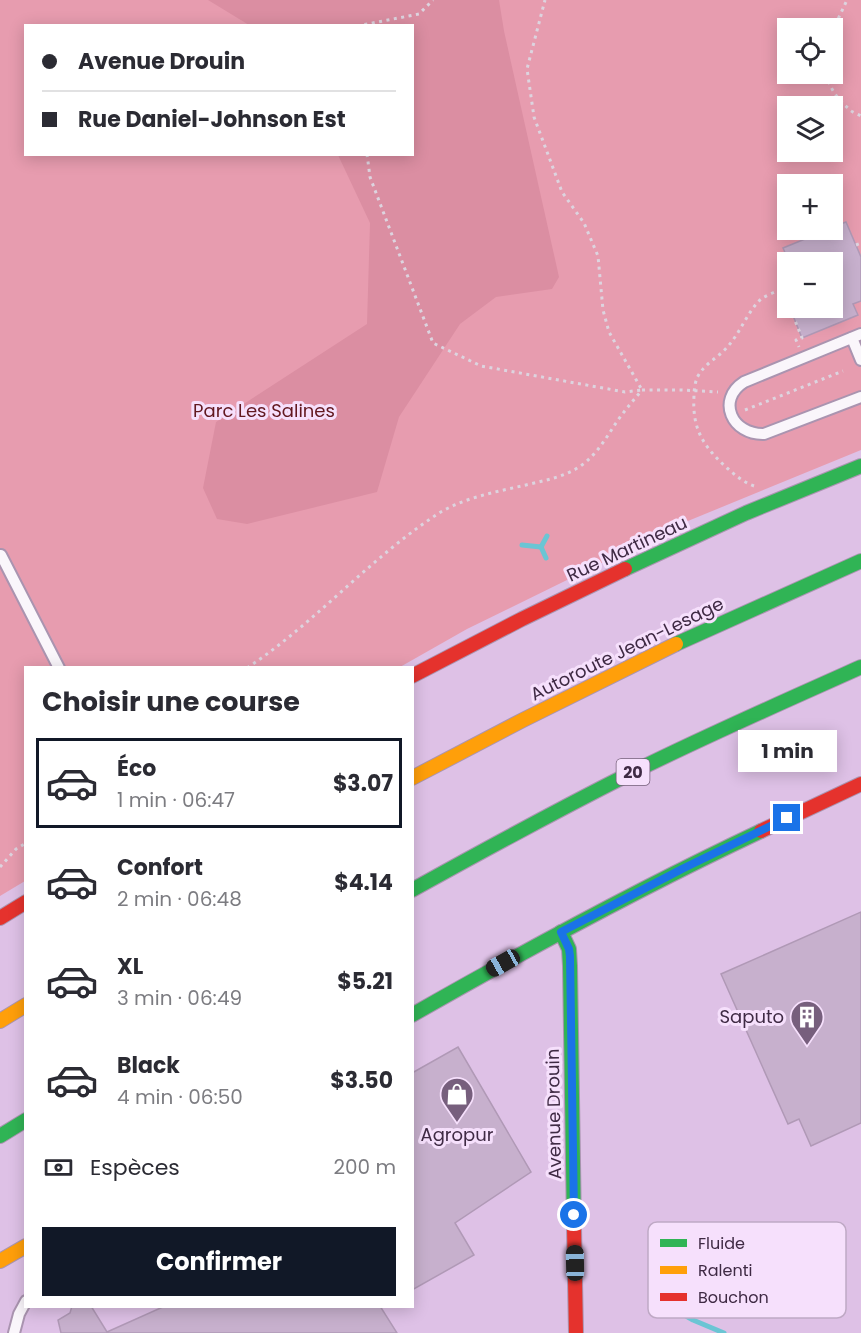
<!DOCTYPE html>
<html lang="fr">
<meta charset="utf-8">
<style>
:root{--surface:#fff;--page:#f7f7f7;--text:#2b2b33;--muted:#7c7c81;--line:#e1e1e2;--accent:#111827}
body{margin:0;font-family:Poppins,sans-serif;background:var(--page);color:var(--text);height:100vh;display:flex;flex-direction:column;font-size:22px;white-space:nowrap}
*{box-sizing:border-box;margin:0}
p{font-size:20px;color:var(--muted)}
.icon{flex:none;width:33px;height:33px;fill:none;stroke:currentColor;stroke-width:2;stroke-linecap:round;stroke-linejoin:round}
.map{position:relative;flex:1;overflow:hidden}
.side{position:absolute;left:24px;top:666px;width:390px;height:642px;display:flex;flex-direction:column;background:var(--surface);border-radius:0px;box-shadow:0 3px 15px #0003}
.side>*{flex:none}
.top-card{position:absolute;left:24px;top:24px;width:390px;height:132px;border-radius:0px;box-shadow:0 3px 15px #0003;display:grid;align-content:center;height:132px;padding:0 18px;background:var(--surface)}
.buttons{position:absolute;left:777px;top:18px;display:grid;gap:12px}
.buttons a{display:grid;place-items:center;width:66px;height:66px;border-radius:0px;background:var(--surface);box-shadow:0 3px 15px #0003;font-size:30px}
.end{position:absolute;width:27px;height:27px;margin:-14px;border:8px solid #1a73e8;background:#fff;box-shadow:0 0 0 3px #fff}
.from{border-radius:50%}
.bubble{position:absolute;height:42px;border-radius:0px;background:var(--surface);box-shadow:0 3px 15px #0003;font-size:20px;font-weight:700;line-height:42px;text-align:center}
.car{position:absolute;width:18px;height:36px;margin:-18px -9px;border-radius:8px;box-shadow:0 0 4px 2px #0007;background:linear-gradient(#222 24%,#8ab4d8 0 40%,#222 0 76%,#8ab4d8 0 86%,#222 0)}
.top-card b{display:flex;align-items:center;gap:21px;height:57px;font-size:22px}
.top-card b+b{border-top:2px solid var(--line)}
.top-card i{width:15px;height:15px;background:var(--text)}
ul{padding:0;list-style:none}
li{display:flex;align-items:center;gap:18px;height:90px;margin:0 12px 9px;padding:0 6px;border:3px solid transparent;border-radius:0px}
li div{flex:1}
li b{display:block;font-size:22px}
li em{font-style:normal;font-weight:700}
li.on{border-color:var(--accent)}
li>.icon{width:54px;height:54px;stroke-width:1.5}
h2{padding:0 18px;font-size:27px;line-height:72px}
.pay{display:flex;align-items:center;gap:15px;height:66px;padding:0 18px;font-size:22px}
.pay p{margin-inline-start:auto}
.cta{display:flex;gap:12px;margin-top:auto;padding:12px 18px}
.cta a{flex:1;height:69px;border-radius:0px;background:var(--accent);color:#fff;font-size:24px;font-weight:700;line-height:69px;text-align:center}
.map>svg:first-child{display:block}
</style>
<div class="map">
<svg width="861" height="1333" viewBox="0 0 861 1333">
<rect width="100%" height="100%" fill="#dec1e6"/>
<path fill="#e79caf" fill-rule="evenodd" d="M0 0H861V450L683 523 467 629 400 667 26 668 25 881 0 896ZM26 26H412V154H26ZM788 28H832V74H788ZM788 106H832V152H788ZM788 184H832V230H788ZM788 262H832V308H788Z"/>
<polygon fill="#db8ea2" points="208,0 499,0 504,31 559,277 552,289 496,297 460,324 399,417 377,492 247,524 217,519 203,488 216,422 367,324 370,223 338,155 412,154 412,26 249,25"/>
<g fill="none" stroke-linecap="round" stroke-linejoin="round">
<g stroke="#6bc5d4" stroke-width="5">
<polyline points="522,545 541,547 547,536"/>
<polyline points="541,547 546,558"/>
<polyline points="667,1305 693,1320 724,1333"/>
</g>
</g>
<g fill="#c7b0cd" stroke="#b099b6" stroke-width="1.5">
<polygon points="846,222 861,257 861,301 853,304 858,315 802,338 790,308 832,308 832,262 789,262 783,248 827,230 832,230 832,227"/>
<polygon points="861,912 861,1123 811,1146 799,1119 788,1124 721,974"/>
<polygon points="458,1047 531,1172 455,1223 474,1255 412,1290 412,1073"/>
<polygon points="72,1306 91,1306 107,1332 165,1306 380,1306 397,1333 61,1333 58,1320 70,1313"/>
</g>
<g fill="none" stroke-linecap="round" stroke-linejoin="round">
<defs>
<g id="lane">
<path d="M861 334 744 382C716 400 732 435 764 434L861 397"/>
<polyline points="852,338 861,360"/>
<polyline points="1,555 59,668"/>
<polyline points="14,1333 19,1314 26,1301"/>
</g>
<g id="fast">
<polyline points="625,569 746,513 861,466"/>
<polyline points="676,644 861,561"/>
<path d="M412 890C484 850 556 811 629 774 705 736 783 702 861 667"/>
<polyline points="561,932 569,949 570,966 574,1227"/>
<path d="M412 1015C526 950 642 887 761 831"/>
<polyline points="0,1136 26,1120"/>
</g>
<g id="slow">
<polyline points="412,778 523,720 676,644"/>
<polyline points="0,1021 26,1005"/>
<polyline points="0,1261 26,1246"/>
</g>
<g id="jam">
<polyline points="412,676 522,619 625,569"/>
<polyline points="761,831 861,784"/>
<polyline points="0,918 26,902"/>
<polyline points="574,1227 576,1333"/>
</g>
</defs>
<use href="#lane" stroke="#aa94b0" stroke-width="14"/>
<use href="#fast" stroke="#aa94b0" stroke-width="16"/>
<use href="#slow" stroke="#aa94b0" stroke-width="16"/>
<use href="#jam" stroke="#aa94b0" stroke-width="16"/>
<g stroke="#ddd4df" stroke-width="3" stroke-dasharray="3 4.5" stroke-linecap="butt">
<polyline points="357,26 419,14 433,0"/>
<polyline points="832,32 847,0"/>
<path d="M827 74C828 86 838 100 848 108 851 112 857 114 861 116"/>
<polyline points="367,154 370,177 433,343 481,366 625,392 642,390 609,332 603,310 598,256 584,223 562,192 534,117 527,69 545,0"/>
<polyline points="856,245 861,243"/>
<polyline points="790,308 802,338 796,340 799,347"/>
<polyline points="745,410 843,371"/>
<path d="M754 486C743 482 735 475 727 468 703 446 692 429 694 396 694 390 695 383 697 378 704 363 720 357 729 345 741 331 748 311 761 299 767 295 775 292 782 289L788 302"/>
<path d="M247 668C315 623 368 560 436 515 462 498 495 492 526 485 546 480 565 477 582 465 597 454 606 438 616 423 624 411 633 401 642 390H682L718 392"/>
<polyline points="0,867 16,849 26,843"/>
</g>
<use href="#lane" stroke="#faf6fb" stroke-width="10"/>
<use href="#fast" stroke="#30b455" stroke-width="14"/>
<use href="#slow" stroke="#ff9f0a" stroke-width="14"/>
<use href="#jam" stroke="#e5322d" stroke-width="14"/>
</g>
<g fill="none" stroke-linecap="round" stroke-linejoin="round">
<polyline stroke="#1a73e8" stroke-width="8" points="574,1215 570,956 569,949 561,932 684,868 787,818"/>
</g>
<defs>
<symbol id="building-pin" viewBox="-11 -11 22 30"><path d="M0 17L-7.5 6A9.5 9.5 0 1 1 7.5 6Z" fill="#775f7d" stroke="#f6e0fc"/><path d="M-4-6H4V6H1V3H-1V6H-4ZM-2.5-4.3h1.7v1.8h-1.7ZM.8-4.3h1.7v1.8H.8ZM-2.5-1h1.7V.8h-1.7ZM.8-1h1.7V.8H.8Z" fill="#fff"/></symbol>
<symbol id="shop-pin" viewBox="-11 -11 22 30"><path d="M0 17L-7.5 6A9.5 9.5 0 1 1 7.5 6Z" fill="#775f7d" stroke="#f6e0fc"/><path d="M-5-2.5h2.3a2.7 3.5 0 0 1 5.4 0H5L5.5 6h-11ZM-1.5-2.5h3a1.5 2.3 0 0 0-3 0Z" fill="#fff"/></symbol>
</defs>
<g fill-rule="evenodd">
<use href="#building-pin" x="788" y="998" width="38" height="52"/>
<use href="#shop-pin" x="438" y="1075" width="38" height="52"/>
</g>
<g text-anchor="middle" stroke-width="6" stroke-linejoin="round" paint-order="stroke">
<rect fill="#f6e0fc" stroke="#76617b" stroke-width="1.5" x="616.5" y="759" width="33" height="26" rx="4.5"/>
<g font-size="16" font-weight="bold" fill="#3f2a44">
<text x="633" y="778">20</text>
</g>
<g font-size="18" fill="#621820" stroke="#f6e0fc">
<text x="264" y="417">Parc Les Salines</text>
</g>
<g font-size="18" fill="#3f2a44" stroke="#f6e0fc">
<text transform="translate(627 549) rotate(-25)" y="6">Rue Martineau</text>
<text transform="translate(627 649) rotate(-26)" y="6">Autoroute Jean-Lesage</text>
<text transform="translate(554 1114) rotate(-91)" y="6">Avenue Drouin</text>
</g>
<g font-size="18" fill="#3f2a44" stroke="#f6e0fc" text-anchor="end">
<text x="784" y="1023">Saputo</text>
<text x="457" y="1141" text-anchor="middle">Agropur</text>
</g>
</g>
<rect x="648" y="1222" width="198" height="96" rx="9" fill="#f6e0fc" stroke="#bfa9c5" stroke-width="1.5"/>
<rect x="660" y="1239" width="27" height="8" fill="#30b455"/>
<rect x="660" y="1266" width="27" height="8" fill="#ff9f0a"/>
<rect x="660" y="1293" width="27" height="8" fill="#e5322d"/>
<g font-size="16" fill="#3f2a44">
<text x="698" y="1249">Fluide</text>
<text x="698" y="1276">Ralenti</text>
<text x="698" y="1303">Bouchon</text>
</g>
</svg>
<div class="buttons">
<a><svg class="icon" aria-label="locate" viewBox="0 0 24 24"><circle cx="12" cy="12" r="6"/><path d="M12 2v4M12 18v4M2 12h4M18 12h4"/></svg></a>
<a><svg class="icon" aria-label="layers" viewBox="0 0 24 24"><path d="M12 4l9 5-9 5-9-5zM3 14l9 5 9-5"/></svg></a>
<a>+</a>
<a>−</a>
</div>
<i class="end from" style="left:574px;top:1215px"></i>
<i class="end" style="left:787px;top:818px"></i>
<div class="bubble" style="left:738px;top:730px;width:99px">1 min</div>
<i class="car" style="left:503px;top:963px;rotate:241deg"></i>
<i class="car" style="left:575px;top:1263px;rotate:359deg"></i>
<div class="top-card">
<b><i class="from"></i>Avenue Drouin</b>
<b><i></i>Rue Daniel-Johnson Est</b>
</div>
<section class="side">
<h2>Choisir une course</h2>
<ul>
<li class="on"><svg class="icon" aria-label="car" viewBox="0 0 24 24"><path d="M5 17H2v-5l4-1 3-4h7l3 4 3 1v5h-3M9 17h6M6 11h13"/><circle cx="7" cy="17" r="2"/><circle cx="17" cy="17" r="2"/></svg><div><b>Éco</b><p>1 min · 06:47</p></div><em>$3.07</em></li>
<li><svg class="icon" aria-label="car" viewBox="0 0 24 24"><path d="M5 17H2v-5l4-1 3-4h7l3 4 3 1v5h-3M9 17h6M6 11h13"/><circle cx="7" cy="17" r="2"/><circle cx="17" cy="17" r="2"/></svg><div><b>Confort</b><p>2 min · 06:48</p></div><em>$4.14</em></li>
<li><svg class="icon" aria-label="car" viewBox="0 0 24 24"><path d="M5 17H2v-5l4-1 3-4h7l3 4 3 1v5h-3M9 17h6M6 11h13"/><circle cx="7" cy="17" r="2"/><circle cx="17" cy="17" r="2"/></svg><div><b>XL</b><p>3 min · 06:49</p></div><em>$5.21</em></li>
<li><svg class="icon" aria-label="car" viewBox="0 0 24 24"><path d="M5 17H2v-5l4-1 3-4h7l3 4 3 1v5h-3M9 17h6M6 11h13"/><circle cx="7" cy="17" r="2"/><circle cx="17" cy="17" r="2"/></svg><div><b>Black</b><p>4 min · 06:50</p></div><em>$3.50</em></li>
</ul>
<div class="pay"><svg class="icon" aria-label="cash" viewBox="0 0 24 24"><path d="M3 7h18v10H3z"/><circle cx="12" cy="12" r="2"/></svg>Espèces<p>200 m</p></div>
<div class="cta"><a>Confirmer</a></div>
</section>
</div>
